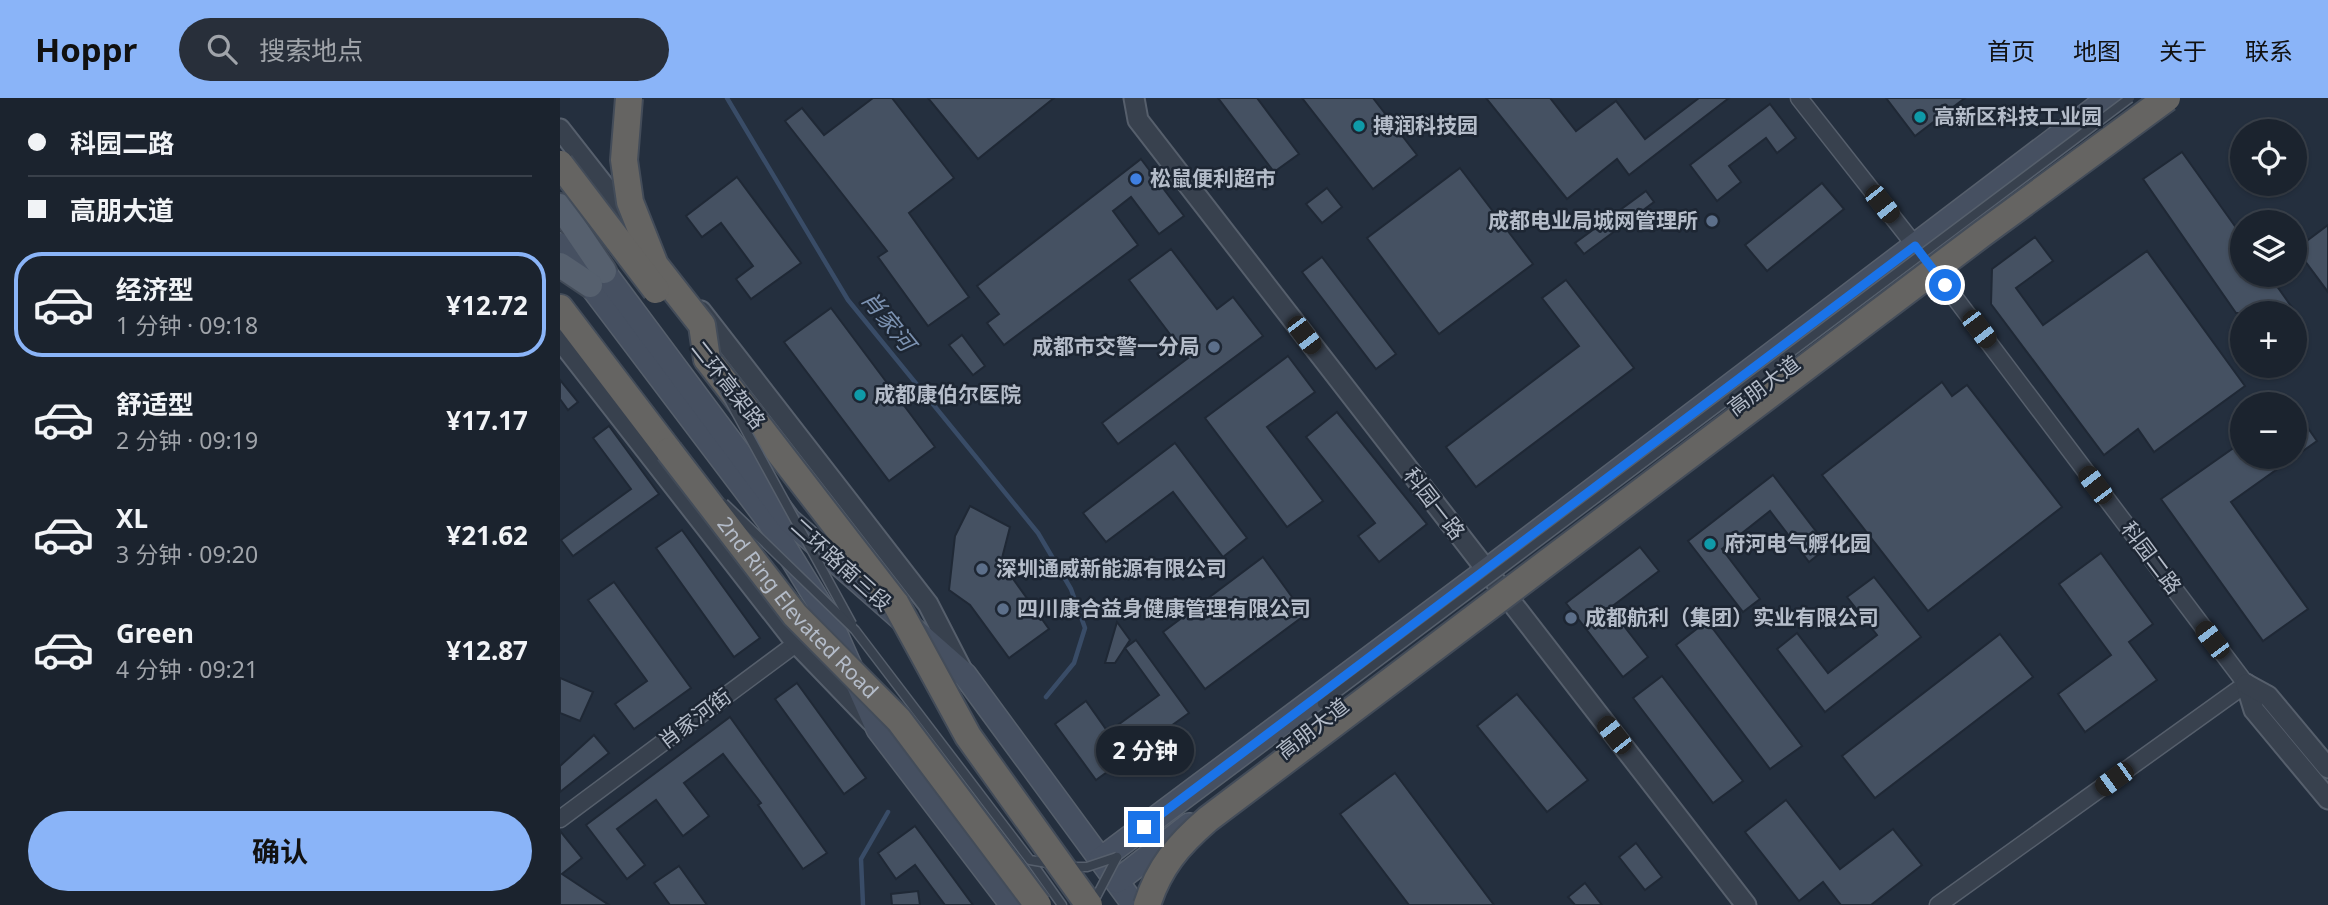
<!DOCTYPE html>
<html lang="zh">
<meta charset="utf-8">
<style>
:root{--surface:#1b232e;--page:#282f3a;--text:#f1f3f6;--muted:#a0a4aa;--line:#39404a;--accent:#8ab4f8}
body{margin:0;font-family:"Noto Sans","Noto Sans SC",sans-serif;background:var(--page);color:var(--text);height:100vh;display:flex;flex-direction:column;font-size:26px;white-space:nowrap}
*{box-sizing:border-box;margin:0}
p{font-size:23px;color:var(--muted)}
.icon{flex:none;width:38px;height:38px;fill:none;stroke:currentColor;stroke-width:2;stroke-linecap:round;stroke-linejoin:round}
.map{position:relative;flex:1;overflow:hidden}
.drawer{display:flex;flex-direction:column;background:var(--surface);width:560px}
.drawer>*{flex:none}
.hud{display:grid;align-content:center;height:154px;padding:0 28px;background:var(--surface)}
.fabs{position:absolute;left:1670px;top:21px;display:grid;gap:14px}
.fabs a{display:grid;place-items:center;width:77px;height:77px;border-radius:50%;background:var(--surface);box-shadow:0 2px 5px #0004,0 0 0 2px var(--line);font-size:35px}
.end{position:absolute;width:32px;height:32px;margin:-16px;border:9px solid #1a73e8;background:#fff;box-shadow:0 0 0 4px #fff}
.from{border-radius:50%}
.bubble{position:absolute;height:49px;border-radius:24px;background:var(--surface);box-shadow:0 2px 5px #0004,0 0 0 2px var(--line);font-size:23px;font-weight:700;line-height:49px;text-align:center}
.car{position:absolute;width:21px;height:42px;margin:-21px -10px;border-radius:9px;box-shadow:0 0 5px 2px #0007;background:linear-gradient(#222 24%,#8ab4d8 0 40%,#222 0 76%,#8ab4d8 0 86%,#222 0)}
.hud b{display:flex;align-items:center;gap:24px;height:66px;font-size:26px}
.hud b+b{border-top:2px solid var(--line)}
.hud i{width:18px;height:18px;background:var(--text)}
ul{padding:0;list-style:none}
li{display:flex;align-items:center;gap:21px;height:105px;margin:0 14px 10px;padding:0 14px;border:4px solid transparent;border-radius:28px}
li div{flex:1}
li b{display:block;font-size:26px}
li em{font-style:normal;font-weight:700}
li.on{border-color:var(--accent)}
li>.icon{width:63px;height:63px;stroke-width:1.5}
.action{display:flex;gap:14px;margin-top:auto;padding:14px 28px}
.action a{flex:1;height:80px;border-radius:42px;background:var(--accent);color:#111;font-size:28px;font-weight:700;line-height:80px;text-align:center}
header{display:flex;align-items:center;gap:42px;box-sizing:border-box;height:98px;padding:0 35px;background:var(--accent);color:#111}
header strong{font-size:33px}
nav{display:flex;gap:38px;margin-inline-start:auto;font-size:24px}
.search{width:490px;height:63px;background:var(--page);display:flex;align-items:center;gap:18px;box-sizing:border-box;padding:0 24px;border-radius:38px;color:var(--muted);font-size:26px}
main{display:flex;flex:1;min-height:0}
.map>svg:first-child{display:block}
</style>
<header>
<strong>Hoppr</strong>
<div class="search"><svg class="icon" aria-label="search" viewBox="0 0 24 24"><circle cx="10" cy="10" r="6"/><path d="M15 15l6 6"/></svg>搜索地点</div>
<nav><a>首页</a><a>地图</a><a>关于</a><a>联系</a></nav>
</header>
<main>
<section class="drawer">
<div class="hud">
<b><i class="from"></i>科园二路</b>
<b><i></i>高朋大道</b>
</div>
<ul>
<li class="on"><svg class="icon" aria-label="car" viewBox="0 0 24 24"><path d="M5 17H2v-5l4-1 3-4h7l3 4 3 1v5h-3M9 17h6M6 11h13"/><circle cx="7" cy="17" r="2"/><circle cx="17" cy="17" r="2"/></svg><div><b>经济型</b><p>1 分钟 · 09:18</p></div><em>¥12.72</em></li>
<li><svg class="icon" aria-label="car" viewBox="0 0 24 24"><path d="M5 17H2v-5l4-1 3-4h7l3 4 3 1v5h-3M9 17h6M6 11h13"/><circle cx="7" cy="17" r="2"/><circle cx="17" cy="17" r="2"/></svg><div><b>舒适型</b><p>2 分钟 · 09:19</p></div><em>¥17.17</em></li>
<li><svg class="icon" aria-label="car" viewBox="0 0 24 24"><path d="M5 17H2v-5l4-1 3-4h7l3 4 3 1v5h-3M9 17h6M6 11h13"/><circle cx="7" cy="17" r="2"/><circle cx="17" cy="17" r="2"/></svg><div><b>XL</b><p>3 分钟 · 09:20</p></div><em>¥21.62</em></li>
<li><svg class="icon" aria-label="car" viewBox="0 0 24 24"><path d="M5 17H2v-5l4-1 3-4h7l3 4 3 1v5h-3M9 17h6M6 11h13"/><circle cx="7" cy="17" r="2"/><circle cx="17" cy="17" r="2"/></svg><div><b>Green</b><p>4 分钟 · 09:21</p></div><em>¥12.87</em></li>
</ul>
<div class="action"><a>确认</a></div>
</section>
<div class="map">
<svg width="1768" height="807" viewBox="0 0 1768 807">
<rect width="100%" height="100%" fill="#242f3e"/>
<g fill="none" stroke-linecap="round" stroke-linejoin="round">
<g stroke="#394c67" stroke-width="4.5">
<polyline points="167,0 288,202 478,435 511,491 525,530 514,565 486,599"/>
<polyline points="303,807 301,761 328,714"/>
</g>
</g>
<g fill="#455162" stroke="#1f2835" stroke-width="2">
<polygon points="313,0 332,0 394,80 349,115 409,199 368,228 318,159 327,153 225,23 242,10 264,37"/>
<polygon points="368,0 494,0 418,61"/>
<polygon points="658,0 697,0 739,56 714,74"/>
<polygon points="742,0 813,0 857,57 813,91"/>
<polygon points="926,0 990,0 1016,33 1056,3 1085,41 1139,0 1169,0 1069,77 1057,61 1007,101"/>
<polygon points="1326,0 1405,0 1355,38"/>
<polygon points="1210,6 1236,40 1217,55 1206,40 1169,68 1181,84 1157,103 1130,67"/>
<polygon points="1622,54 1682,138 1682,177 1709,177 1736,215 1676,215 1583,81"/>
<polygon points="581,61 624,118 599,136 571,99 553,113 578,147 444,247 427,225 439,216 417,188"/>
<polygon points="900,70 973,166 879,236 807,140"/>
<polygon points="177,79 241,165 191,201 176,181 193,168 161,125 142,139 126,118"/>
<polygon points="1262,85 1284,111 1207,173 1185,147"/>
<polygon points="767,90 782,109 762,125 746,106"/>
<polygon points="1086,93 1094,104 1024,156 1015,145"/>
<polygon points="1768,127 1768,194 1736,151"/>
<polygon points="1475,139 1493,163 1456,190 1483,227 1587,153 1685,288 1594,354 1578,331 1544,357 1431,206 1432,171"/>
<polygon points="611,151 657,211 673,199 703,238 558,346 542,325 628,260 569,182"/>
<polygon points="762,159 836,256 816,271 742,174"/>
<polygon points="1006,182 1074,270 916,389 886,349 1019,248 982,200"/>
<polygon points="271,210 375,349 329,383 224,244"/>
<polygon points="402,237 425,268 413,277 389,247"/>
<polygon points="728,258 755,294 707,329 763,403 727,429 645,320"/>
<polygon points="0,282 18,304 8,312 0,301"/>
<polygon points="1382,284 1392,298 1407,287 1502,409 1368,513 1262,377"/>
<polygon points="1734,310 1757,343 1671,404 1748,511 1703,543 1601,401 1682,344 1682,359 1734,359"/>
<polygon points="777,314 867,426 819,464 798,438 815,425 746,339"/>
<polygon points="49,328 99,396 13,458 1,442 71,391 33,340"/>
<polygon points="615,345 687,440 663,459 613,394 546,444 523,415"/>
<polygon points="1213,377 1268,449 1249,464 1210,413 1162,451 1200,501 1183,514 1128,443"/>
<polygon points="410,408 450,429 441,464 489,531 449,560 410,507 389,492 395,438"/>
<polygon points="122,432 200,540 174,559 96,450"/>
<polygon points="1080,449 1099,473 1050,510 1088,559 1063,579 1006,505"/>
<polygon points="1541,455 1593,526 1569,544 1597,582 1525,634 1498,596 1551,557 1499,486"/>
<polygon points="703,459 745,517 645,591 603,534"/>
<polygon points="1314,479 1361,539 1265,614 1217,551 1237,535 1268,575 1317,537 1287,499"/>
<polygon points="54,484 131,590 74,631 55,606 87,583 28,502"/>
<polygon points="1147,523 1242,648 1210,671 1116,547"/>
<polygon points="557,524 570,542 555,565 545,565"/>
<polygon points="1440,536 1473,579 1315,700 1282,658"/>
<polygon points="576,542 629,615 536,682 495,626 526,603 548,634 599,597 565,550"/>
<polygon points="1102,578 1183,683 1153,705 1073,600"/>
<polygon points="0,580 33,594 20,623 0,615"/>
<polygon points="237,585 306,680 284,696 215,601"/>
<polygon points="957,596 1028,682 987,714 917,628"/>
<polygon points="170,619 267,755 243,771 198,707 201,705 163,656 124,685 149,718 123,738 96,702 57,731 85,767 67,781 26,727"/>
<polygon points="34,637 49,655 0,694 0,668"/>
<polygon points="835,675 934,807 849,807 780,716"/>
<polygon points="1226,702 1280,771 1333,731 1362,767 1311,807 1281,807 1263,784 1239,803 1185,734"/>
<polygon points="355,728 413,807 385,807 355,767 336,781 318,755"/>
<polygon points="0,733 22,760 2,776 49,807 0,807"/>
<polygon points="1076,745 1102,779 1085,792 1059,759"/>
<polygon points="119,768 147,807 110,807 94,785"/>
<polygon points="1025,785 1042,807 1015,807 1008,799"/>
<polygon points="358,793 360,807 332,807 331,796"/>
</g>
<g fill="none" stroke-linecap="round" stroke-linejoin="round">
<defs>
<polyline id="service" points="470,762 502,807"/>
<g id="minor">
<polyline points="1239,0 1368,164 1686,586 1378,807"/>
<polyline points="0,721 245,539"/>
</g>
<g id="tertiary">
<polyline points="574,0 578,22 1186,807"/>
<polyline points="0,31 72,123"/>
<polyline points="141,213 368,506 401,570"/>
<polyline points="0,242 236,545 311,623"/>
<polyline points="1686,586 1694,612 1768,701"/>
<polyline points="1686,586 1708,598 1768,670"/>
</g>
<g id="secondary">
<polyline points="0,147 208,422 269,521 318,631 452,807"/>
<polyline points="33,159 229,422 405,577 574,807"/>
<polyline points="541,761 926,473 1549,0"/>
<polyline points="557,783 629,727"/>
</g>
<g id="primary">
<polyline points="0,108 44,173"/>
<polyline points="0,167 30,187"/>
</g>
<g id="trunk">
<polyline points="0,210 109,353"/>
<polyline points="147,261 336,506"/>
</g>
</defs>
<use href="#service" stroke="#565f6c" stroke-width="11"/>
<use href="#minor" stroke="#565f6c" stroke-width="19"/>
<use href="#tertiary" stroke="#565f6c" stroke-width="23"/>
<use href="#secondary" stroke="#565f6c" stroke-width="26"/>
<use href="#primary" stroke="#414a57" stroke-width="28"/>
<use href="#trunk" stroke="#434c59" stroke-width="30"/>
<use href="#service" stroke="#38414e" stroke-width="8"/>
<use href="#minor" stroke="#38414e" stroke-width="16"/>
<use href="#tertiary" stroke="#38414e" stroke-width="19"/>
<use href="#secondary" stroke="#465061" stroke-width="23"/>
<use href="#primary" stroke="#56606e" stroke-width="24"/>
<use href="#trunk" stroke="#656462" stroke-width="26"/>
<defs>
<g id="service-bridge">
<polyline points="149,265 292,526"/>
<polyline points="164,405 295,532 470,762 493,766"/>
<polyline points="762,606 1570,0"/>
<polyline points="509,769 527,769 557,759"/>
<polyline points="534,803 557,759"/>
</g>
<g id="trunk-bridge">
<polyline points="69,0 64,62 70,104 95,167 142,227 147,261"/>
<polyline points="0,66 96,192"/>
<path id="s1" d="M109 353 235 517 339 622 478 807"/>
<polyline points="336,506 408,638 529,807"/>
<path d="M587 807C599 769 618 747 648 721L1422 136 1607 0"/>
</g>
</defs>
<use href="#service-bridge" stroke="#565f6c" stroke-width="11" stroke-linecap="butt"/>
<use href="#trunk-bridge" stroke="#434c59" stroke-width="30" stroke-linecap="butt"/>
<use href="#service-bridge" stroke="#38414e" stroke-width="8"/>
<use href="#trunk-bridge" stroke="#656462" stroke-width="26"/>
</g>
<g fill="none" stroke-linecap="round" stroke-linejoin="round">
<polyline stroke="#1a73e8" stroke-width="9" points="584,729 1355,148 1385,187"/>
</g>
<g fill="#0f9aa8" stroke="#1d2633" stroke-width="2.5">
<circle cx="1360" cy="19" r="7"/>
<circle cx="799" cy="28" r="7"/>
<circle cx="300" cy="297" r="7"/>
<circle cx="1150" cy="446" r="7"/>
</g>
<circle fill="#3f7fe0" stroke="#1d2633" stroke-width="2.5" cx="576" cy="81" r="7"/>
<g fill="#5c6f8a" stroke="#1d2633" stroke-width="2.5">
<circle cx="1152" cy="123" r="7"/>
<circle cx="654" cy="249" r="7"/>
<circle cx="422" cy="471" r="7"/>
<circle cx="443" cy="511" r="7"/>
<circle cx="1011" cy="520" r="7"/>
</g>
<g text-anchor="middle" stroke-width="5" stroke-linejoin="round" paint-order="stroke">
<g font-size="21" font-weight="bold" fill="#b4bcc9" stroke="#1d2633" text-anchor="start">
<text x="1374" y="26">高新区科技工业园</text>
<text x="813" y="35">搏润科技园</text>
<text x="590" y="88">松鼠便利超市</text>
<text x="1138" y="130" text-anchor="end">成都电业局城网管理所</text>
<text x="640" y="256" text-anchor="end">成都市交警一分局</text>
<text x="314" y="304">成都康伯尔医院</text>
<text x="1164" y="453">府河电气孵化园</text>
<text x="436" y="478">深圳通威新能源有限公司</text>
<text x="457" y="518">四川康合益身健康管理有限公司</text>
<text x="1025" y="527">成都航利（集团）实业有限公司</text>
</g>
<g font-size="21" fill="#b4bcc9" stroke="#1d2633">
<text transform="translate(168 287) rotate(52)" y="7">二环高架路</text>
<text transform="translate(1204 288) rotate(-37)" y="7">高朋大道</text>
<text transform="translate(874 406) rotate(52)" y="7">科园一路</text>
<text transform="translate(1591 460) rotate(53)" y="7">科园二路</text>
<text transform="translate(281 467) rotate(42)" y="7">二环路南三段</text>
<text dy="7" stroke="none"><textPath href="#s1" startOffset="203">2nd Ring Elevated Road</textPath></text>
<text transform="translate(135 621) rotate(-37)" y="7">肖家河街</text>
<text transform="translate(753 631) rotate(-38)" y="7">高朋大道</text>
</g>
<g font-size="23" font-style="italic" fill="#7c92b1" stroke="#1d2633">
<text transform="translate(328 223) rotate(51)" y="8">肖家河</text>
</g>
</g>
</svg>
<div class="fabs">
<a><svg class="icon" aria-label="locate" viewBox="0 0 24 24"><circle cx="12" cy="12" r="6"/><path d="M12 2v4M12 18v4M2 12h4M18 12h4"/></svg></a>
<a><svg class="icon" aria-label="layers" viewBox="0 0 24 24"><path d="M12 4l9 5-9 5-9-5zM3 14l9 5 9-5"/></svg></a>
<a>+</a>
<a>−</a>
</div>
<i class="end from" style="left:1385px;top:187px"></i>
<i class="end" style="left:584px;top:729px"></i>
<div class="bubble" style="left:536px;top:628px;width:98px">2 分钟</div>
<i class="car" style="left:1322px;top:106px;rotate:142deg"></i>
<i class="car" style="left:1419px;top:231px;rotate:143deg"></i>
<i class="car" style="left:744px;top:237px;rotate:143deg"></i>
<i class="car" style="left:1535px;top:387px;rotate:323deg"></i>
<i class="car" style="left:1652px;top:542px;rotate:323deg"></i>
<i class="car" style="left:1054px;top:637px;rotate:322deg"></i>
<i class="car" style="left:1554px;top:681px;rotate:234deg"></i>
</div>
</main>
